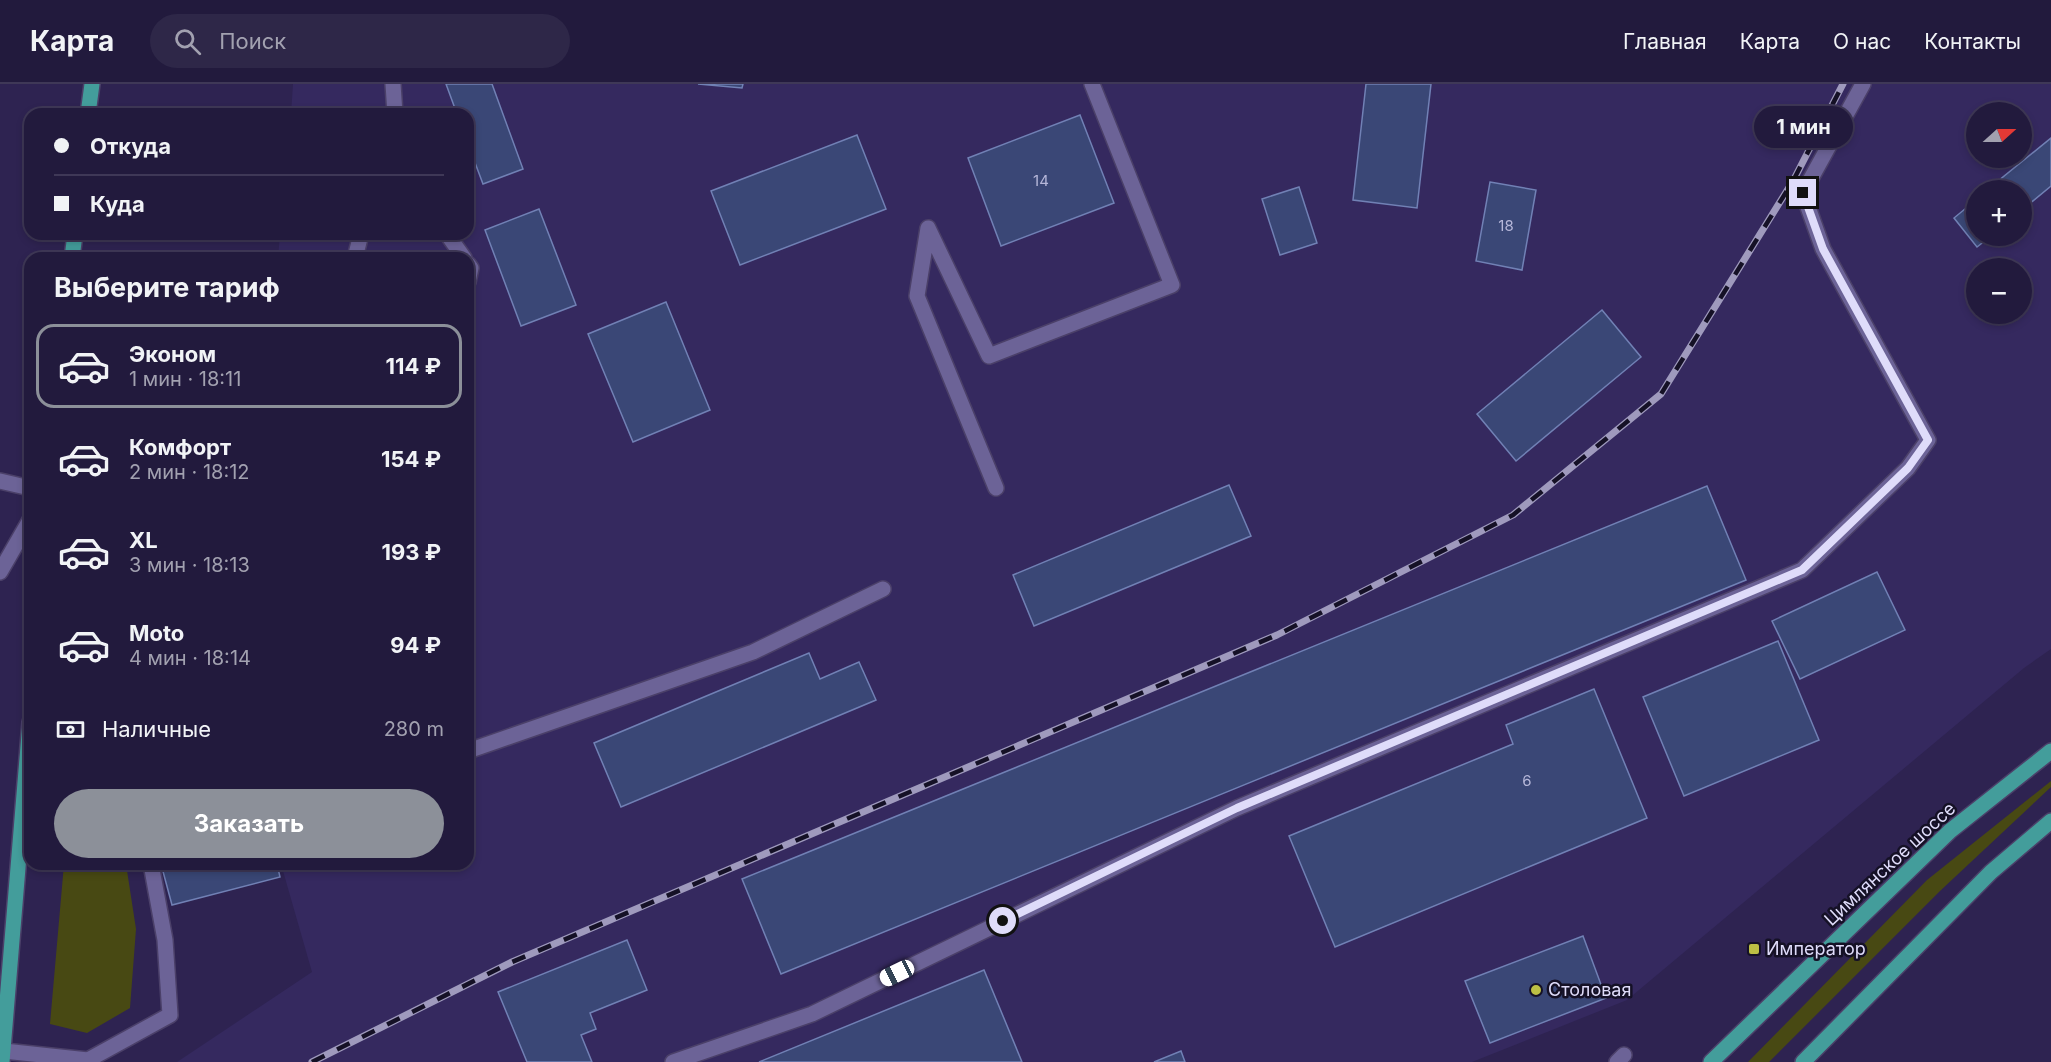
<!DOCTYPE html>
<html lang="ru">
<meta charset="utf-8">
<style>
:root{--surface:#221a3d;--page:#2e2748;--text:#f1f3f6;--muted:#a2a1b0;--line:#3f3857;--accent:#8c9099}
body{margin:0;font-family:Inter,sans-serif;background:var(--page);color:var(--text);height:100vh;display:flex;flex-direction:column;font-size:22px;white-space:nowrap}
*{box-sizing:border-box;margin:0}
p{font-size:20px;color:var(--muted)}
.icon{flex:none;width:33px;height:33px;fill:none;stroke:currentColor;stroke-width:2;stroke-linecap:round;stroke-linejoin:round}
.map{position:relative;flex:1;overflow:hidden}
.drawer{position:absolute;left:24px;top:168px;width:450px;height:618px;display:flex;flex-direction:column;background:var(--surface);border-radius:18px;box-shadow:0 3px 9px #0003,0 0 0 2px var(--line)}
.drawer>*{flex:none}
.top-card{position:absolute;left:24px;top:24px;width:450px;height:132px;border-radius:18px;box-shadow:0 3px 9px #0003,0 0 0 2px var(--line);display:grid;align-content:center;height:132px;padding:0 30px;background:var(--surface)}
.needle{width:39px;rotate:69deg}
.tools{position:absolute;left:1966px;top:18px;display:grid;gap:12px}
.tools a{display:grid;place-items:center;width:66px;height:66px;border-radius:50%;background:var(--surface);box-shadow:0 3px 9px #0003,0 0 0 2px var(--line);font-size:30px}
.end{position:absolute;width:27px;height:27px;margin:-14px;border:8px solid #dfdcfa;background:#111;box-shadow:0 0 0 3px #111}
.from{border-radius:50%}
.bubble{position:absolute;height:42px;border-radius:21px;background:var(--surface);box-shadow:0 3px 9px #0003,0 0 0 2px var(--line);font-size:20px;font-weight:700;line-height:42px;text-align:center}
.car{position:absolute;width:18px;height:36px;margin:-18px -9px;border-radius:8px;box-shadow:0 0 4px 2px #0007;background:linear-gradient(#fff 24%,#345 0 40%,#fff 0 76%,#345 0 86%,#fff 0)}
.top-card b{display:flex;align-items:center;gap:21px;height:57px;font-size:22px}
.top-card b+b{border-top:2px solid var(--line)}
.top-card i{width:15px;height:15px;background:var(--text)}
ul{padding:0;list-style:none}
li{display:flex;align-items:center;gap:18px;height:84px;margin:0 12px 9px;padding:0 18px;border:3px solid transparent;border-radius:18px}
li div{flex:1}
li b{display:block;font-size:22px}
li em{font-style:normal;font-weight:700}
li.on{border-color:var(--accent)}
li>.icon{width:54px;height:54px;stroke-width:1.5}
h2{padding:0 30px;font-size:27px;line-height:72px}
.pay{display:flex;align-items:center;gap:15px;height:66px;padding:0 30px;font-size:22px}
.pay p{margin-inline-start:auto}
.action{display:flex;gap:12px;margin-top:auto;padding:12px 30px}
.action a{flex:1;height:69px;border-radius:36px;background:var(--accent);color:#fff;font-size:24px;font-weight:700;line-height:69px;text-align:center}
header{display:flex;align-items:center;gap:36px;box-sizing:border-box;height:84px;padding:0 30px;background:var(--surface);border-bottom:2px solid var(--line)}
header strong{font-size:28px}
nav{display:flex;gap:33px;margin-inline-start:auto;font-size:21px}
.search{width:420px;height:54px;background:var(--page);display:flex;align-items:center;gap:15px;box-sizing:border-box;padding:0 21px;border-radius:33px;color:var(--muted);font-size:22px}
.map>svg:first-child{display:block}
</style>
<header>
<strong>Карта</strong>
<div class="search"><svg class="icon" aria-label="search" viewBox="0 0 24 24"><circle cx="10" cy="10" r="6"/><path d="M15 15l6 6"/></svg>Поиск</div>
<nav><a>Главная</a><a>Карта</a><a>О нас</a><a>Контакты</a></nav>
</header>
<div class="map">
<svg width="2051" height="978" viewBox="0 0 2051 978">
<rect width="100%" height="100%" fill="#2e2351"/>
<path fill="#35295f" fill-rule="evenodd" d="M293 0H2051V565L2024 584 1627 916 1472 978H177L312 888 281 780H468V174H278L280 150H468V30H291ZM1977 28H2022V74H1977ZM1977 106H2022V152H1977ZM1977 184H2022V230H1977Z"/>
<g fill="#484913">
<polygon points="2051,697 2051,703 1940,807 1769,978 1748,978 1927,796"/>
<polygon points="64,780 126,780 136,845 130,924 87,949 50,940"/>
</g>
<g fill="#3a4776" stroke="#7181b5" stroke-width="1.5">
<polygon points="446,0 492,0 523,85 483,100 468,60 468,30 457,30"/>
<polygon points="698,0 743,0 742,4"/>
<polygon points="1366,0 1431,0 1417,124 1353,116"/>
<polygon points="1080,31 1114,119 1001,162 968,74"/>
<polygon points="857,51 886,125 740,181 711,107"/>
<polygon points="2051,54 2051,102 2022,126 2022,106 1987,106"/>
<polygon points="1490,98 1536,106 1522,186 1476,177"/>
<polygon points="1299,103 1317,159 1280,171 1262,115"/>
<polygon points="1977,115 1977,152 1991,152 1977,163 1954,134"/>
<polygon points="539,125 576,221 521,242 485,146"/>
<polygon points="666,218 710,326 633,358 588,250"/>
<polygon points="1602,226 1641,273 1516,377 1477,330"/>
<polygon points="1229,401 1251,452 1034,542 1013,491"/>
<polygon points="1707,402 1746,496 781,890 742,795"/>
<polygon points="1877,488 1905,546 1800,595 1772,537"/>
<polygon points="1778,557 1819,656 1684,712 1643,613"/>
<polygon points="809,569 820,595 859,578 876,616 621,723 594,659"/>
<polygon points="1594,605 1647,734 1335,863 1289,752 1513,660 1506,641"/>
<polygon points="161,780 277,780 280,793 172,821"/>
<polygon points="1583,852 1606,914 1490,959 1465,897"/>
<polygon points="627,856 647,906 590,929 596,945 581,951 592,978 527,978 498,908"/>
<polygon points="984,886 1022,978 759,978"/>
<polygon points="1181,967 1185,978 1154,978"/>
</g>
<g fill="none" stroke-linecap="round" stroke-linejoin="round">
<defs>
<g id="lane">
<polyline points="393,0 395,30"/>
<polyline points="447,150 464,174"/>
<polyline points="355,174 361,150"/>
<polyline points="468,180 471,184 468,198"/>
<polyline points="0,397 30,404"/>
<polyline points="996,404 917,212 928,144 989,272 1172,201 1092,0"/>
<polyline points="0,488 30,436"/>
<polyline points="468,667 753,568 883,505"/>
<polyline points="4,967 88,976 170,931 165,856 151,780"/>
<polyline points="673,978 812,930 1237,724 1802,486 1908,384 1928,356 1823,165 1803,109 1863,0"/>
<polyline points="1617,978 1624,971"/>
</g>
<g id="primary">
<polyline points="88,30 92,0"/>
<polyline points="72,174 75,150"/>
<polyline points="2,978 30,638"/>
<polyline points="1711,978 1950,747 2051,667"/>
<polyline points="1803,978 1991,788 2051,737"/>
</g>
</defs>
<use href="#lane" stroke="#4b4069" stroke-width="18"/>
<use href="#primary" stroke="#4b4069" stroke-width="18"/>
<use href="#lane" stroke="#6c6397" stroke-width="15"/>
<use href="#primary" stroke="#439d9b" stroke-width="15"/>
<defs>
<polyline id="rail" points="312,978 512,878 1277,551 1513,431 1661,310 1793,97 1843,0"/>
</defs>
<use href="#rail" stroke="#9f9abd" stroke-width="7"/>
<use href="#rail" stroke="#151126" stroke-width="4.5" stroke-dasharray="14" stroke-linecap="butt"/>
</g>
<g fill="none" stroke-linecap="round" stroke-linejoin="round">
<polyline stroke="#dfdcfa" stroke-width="8" points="1003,837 1237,724 1802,486 1908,384 1928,356 1823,165 1803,109"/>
</g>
<g fill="#bcbf44" stroke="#151126" stroke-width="2">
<rect x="1748" y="859" width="12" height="12" rx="3"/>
<circle cx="1536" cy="906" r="6"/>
</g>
<g text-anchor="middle" stroke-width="5" stroke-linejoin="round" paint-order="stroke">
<g font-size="15" fill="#b6b7d9">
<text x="1041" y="102">14</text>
<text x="1506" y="147">18</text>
<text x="1527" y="702">6</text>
</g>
<g font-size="18" fill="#dfdcfa" stroke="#151126">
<text transform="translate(1890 780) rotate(-43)" y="6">Цимлянское шоссе</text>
</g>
<g font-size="18" fill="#dfdcfa" stroke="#151126" text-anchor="start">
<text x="1766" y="871">Император</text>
<text x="1548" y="912">Столовая</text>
</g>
</g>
</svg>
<div class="tools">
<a><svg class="needle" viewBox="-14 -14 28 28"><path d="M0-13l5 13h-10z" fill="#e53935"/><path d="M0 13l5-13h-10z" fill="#a2a1b0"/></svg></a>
<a>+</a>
<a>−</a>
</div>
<i class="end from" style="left:1003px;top:837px"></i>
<i class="end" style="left:1803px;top:109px"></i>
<div class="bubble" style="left:1754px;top:22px;width:99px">1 мин</div>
<i class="car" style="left:897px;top:889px;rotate:244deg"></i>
<div class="top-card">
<b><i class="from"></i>Откуда</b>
<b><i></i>Куда</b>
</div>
<section class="drawer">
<h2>Выберите тариф</h2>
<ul>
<li class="on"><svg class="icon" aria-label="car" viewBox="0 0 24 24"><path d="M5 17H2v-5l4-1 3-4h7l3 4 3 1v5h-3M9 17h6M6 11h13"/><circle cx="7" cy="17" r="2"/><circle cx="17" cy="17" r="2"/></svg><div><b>Эконом</b><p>1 мин · 18:11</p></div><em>114 ₽</em></li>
<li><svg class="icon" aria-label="car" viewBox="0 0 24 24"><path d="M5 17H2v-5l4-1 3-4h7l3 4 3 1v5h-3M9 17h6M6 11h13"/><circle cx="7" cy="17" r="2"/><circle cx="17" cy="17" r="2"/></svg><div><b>Комфорт</b><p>2 мин · 18:12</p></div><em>154 ₽</em></li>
<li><svg class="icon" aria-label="car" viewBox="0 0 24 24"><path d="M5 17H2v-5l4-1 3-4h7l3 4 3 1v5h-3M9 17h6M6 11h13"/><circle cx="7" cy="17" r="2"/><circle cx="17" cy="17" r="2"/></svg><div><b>XL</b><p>3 мин · 18:13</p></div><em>193 ₽</em></li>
<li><svg class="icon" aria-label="car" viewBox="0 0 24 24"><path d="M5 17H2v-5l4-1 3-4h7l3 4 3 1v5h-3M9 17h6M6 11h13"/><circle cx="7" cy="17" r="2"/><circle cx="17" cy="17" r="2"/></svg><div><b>Moto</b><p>4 мин · 18:14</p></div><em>94 ₽</em></li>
</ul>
<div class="pay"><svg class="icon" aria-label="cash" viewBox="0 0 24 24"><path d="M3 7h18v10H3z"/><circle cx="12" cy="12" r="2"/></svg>Наличные<p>280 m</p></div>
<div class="action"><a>Заказать</a></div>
</section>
</div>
